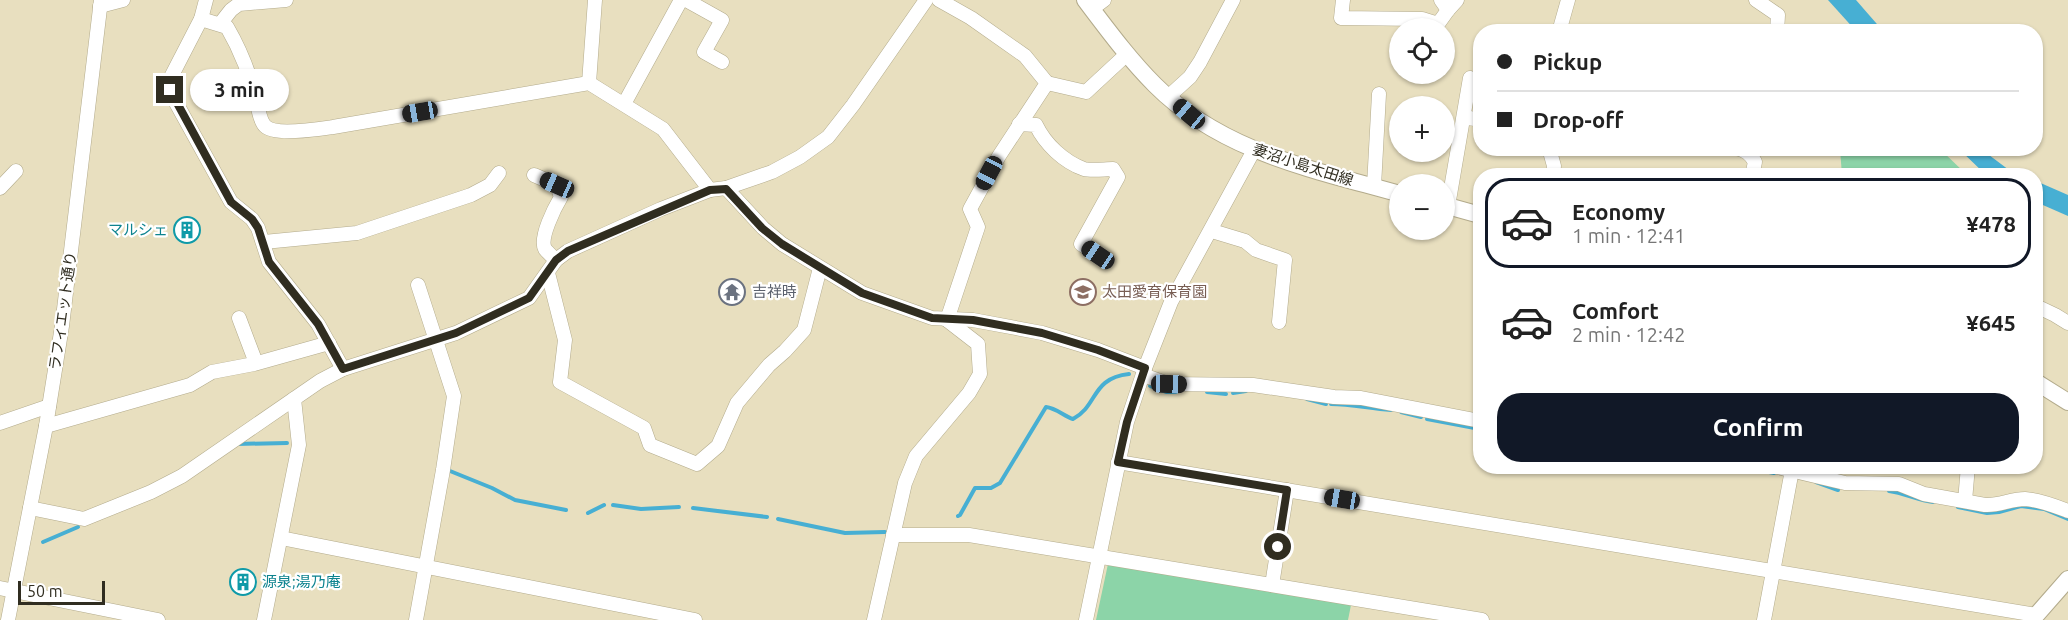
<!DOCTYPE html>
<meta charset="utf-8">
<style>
:root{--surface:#fff;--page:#f6f6f6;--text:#222;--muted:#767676;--line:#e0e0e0;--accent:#111827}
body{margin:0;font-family:Ubuntu,"Noto Sans JP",sans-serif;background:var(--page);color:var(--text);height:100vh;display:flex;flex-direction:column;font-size:22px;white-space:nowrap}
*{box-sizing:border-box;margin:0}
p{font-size:20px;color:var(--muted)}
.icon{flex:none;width:33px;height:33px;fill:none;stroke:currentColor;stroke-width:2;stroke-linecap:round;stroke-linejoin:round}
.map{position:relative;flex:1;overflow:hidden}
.drawer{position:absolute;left:1473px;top:168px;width:570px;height:306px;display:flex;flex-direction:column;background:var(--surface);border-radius:24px;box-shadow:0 2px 4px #0004}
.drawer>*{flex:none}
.banner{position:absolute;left:1473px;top:24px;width:570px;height:132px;border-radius:24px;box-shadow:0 2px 4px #0004;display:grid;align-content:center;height:132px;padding:0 24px;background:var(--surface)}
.fabs{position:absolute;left:1389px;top:18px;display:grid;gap:12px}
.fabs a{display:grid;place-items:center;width:66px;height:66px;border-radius:50%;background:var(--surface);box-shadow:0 2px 4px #0004;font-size:30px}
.scale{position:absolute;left:18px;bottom:15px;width:87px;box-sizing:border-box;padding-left:6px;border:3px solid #302d20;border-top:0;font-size:16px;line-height:21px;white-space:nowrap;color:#302d20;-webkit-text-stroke:4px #fff;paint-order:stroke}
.end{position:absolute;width:27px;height:27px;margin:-14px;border:8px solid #302d20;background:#fff;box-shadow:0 0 0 3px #fff}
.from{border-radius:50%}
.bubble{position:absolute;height:42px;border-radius:21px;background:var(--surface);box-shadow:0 2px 4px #0004;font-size:20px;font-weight:700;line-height:42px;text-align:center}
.car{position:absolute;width:18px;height:36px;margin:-18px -9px;border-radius:8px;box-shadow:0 0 4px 2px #0007;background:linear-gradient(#222 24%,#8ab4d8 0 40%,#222 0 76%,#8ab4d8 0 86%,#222 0)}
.banner b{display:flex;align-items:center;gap:21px;height:57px;font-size:22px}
.banner b+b{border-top:2px solid var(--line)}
.banner i{width:15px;height:15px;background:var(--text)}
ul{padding:10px 0 0;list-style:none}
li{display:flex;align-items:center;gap:18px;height:90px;margin:0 12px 9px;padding:0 12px;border:3px solid transparent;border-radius:24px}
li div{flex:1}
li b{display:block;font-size:22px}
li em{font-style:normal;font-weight:700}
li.active{border-color:var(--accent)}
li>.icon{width:54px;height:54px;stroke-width:1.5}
.button{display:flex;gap:12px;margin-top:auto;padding:12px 24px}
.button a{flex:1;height:69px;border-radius:24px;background:var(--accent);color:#fff;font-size:24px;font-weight:700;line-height:69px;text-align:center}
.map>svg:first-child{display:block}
</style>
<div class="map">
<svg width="2068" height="620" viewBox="0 0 2068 620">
<rect width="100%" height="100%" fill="#e8dfbf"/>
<g fill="#8cd4a8">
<polygon points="1840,149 1940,149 1967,175 1842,175"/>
<polygon points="1108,564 1351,605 1348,620 1096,620"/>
</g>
<g fill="#47afd3">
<polygon points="1828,0 1856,0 1883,31 1856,31"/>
<polygon points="1959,149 1981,149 2013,173 2023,175 1986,175"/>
<polygon points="2036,181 2068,195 2068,216 2036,202"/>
</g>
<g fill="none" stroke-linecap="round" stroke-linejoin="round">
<g stroke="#47afd3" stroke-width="4">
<polyline points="1150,386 1166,392 1176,392"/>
<polyline points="1207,392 1226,394"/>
<polyline points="1233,393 1246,391"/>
<polyline points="1307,399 1326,404"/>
<path d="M1331 404C1352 404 1371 409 1391 410"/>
<polyline points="1401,412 1421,417"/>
<polyline points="1427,419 1480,429"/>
<polyline points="236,444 287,443"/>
<polyline points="1739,466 1774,473"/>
<polyline points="450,471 492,488 515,500 566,510"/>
<polyline points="1816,482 1838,490"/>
<path d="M1889 491C1904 493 1918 500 1933 502"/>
<polyline points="613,505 641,509 679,507"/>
<polyline points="1958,507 1987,513 1999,512 2021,506 2044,509 2068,519"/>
<polyline points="693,508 767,517"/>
<polyline points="588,513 604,505"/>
<path d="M958 516 960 515 975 488H991L1000 483 1046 407C1056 408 1064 416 1073 419 1098 406 1091 378 1129 374"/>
<polyline points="778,519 845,533 885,532"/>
<polyline points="43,542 78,527"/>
</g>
<defs>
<g id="minor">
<polyline points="206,0 201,19 170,79 169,90 231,202 252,219 258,228 269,262 318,324 343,369"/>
<polyline points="686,0 722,20 704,52 722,62"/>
<polyline points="939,0 971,18 1025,56 1047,83 999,156 970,209 978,227 947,320"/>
<polyline points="1343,0 1341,18 1422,19 1438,24 1448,10"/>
<polyline points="1441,0 1448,10 1457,0"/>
<polyline points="1756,0 1778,15 1777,32"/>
<polyline points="100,6 123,0"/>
<polyline points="1092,9 1104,0"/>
<path d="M201 19 227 27C241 51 251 77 257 104 259 111 260 121 265 126 275 136 319 129 333 127L589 83 663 129 710 190"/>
<polyline points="220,24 231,10 239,4 286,0"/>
<polyline points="1559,32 1568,0"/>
<polyline points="589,83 595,0"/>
<polyline points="1047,83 1086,92 1127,54"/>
<polyline points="1168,97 1190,77 1200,62 1233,0"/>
<polyline points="624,104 681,0"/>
<polyline points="1464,117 1480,120"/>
<path d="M1019 124 1036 125C1045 144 1064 162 1084 169 1092 171 1105 169 1113 169L1118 177 1081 244 1098 255"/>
<polyline points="1549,148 1554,166 1553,176"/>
<path d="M1735 148C1745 150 1750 153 1755 162L1752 176"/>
<path d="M534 175 557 185 561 197C555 207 539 238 545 249 548 253 553 257 556 260"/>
<polyline points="1374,186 1379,94"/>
<polyline points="0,188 16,171"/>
<polyline points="726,188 763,228 782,244 862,293 932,318 973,320 1042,333 1098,350 1145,368"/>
<polyline points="1448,206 1470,78"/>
<polyline points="1212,231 1245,241 1256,250 1285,260 1279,322"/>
<polyline points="264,242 357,233 471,195 490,185 499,173"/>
<polyline points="548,273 565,340 560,382 644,428 650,445 697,464 718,446 737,403 769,365 785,351 804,330 820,268"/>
<polyline points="2036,306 2055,315 2068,323"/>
<polyline points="239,318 256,363"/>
<polyline points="1143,375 1169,384 1253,385 1334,397 1361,398 1480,421"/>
<polyline points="0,423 49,406"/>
<polyline points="46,426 190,385 212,372 254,364 329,343"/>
<polyline points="1118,462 2036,615"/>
<path d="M1773 466 1845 483 1899 484 1924 494 1985 505C1999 506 2011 499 2025 499 2040 500 2055 506 2068 511"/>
<polyline points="1965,501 1968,466"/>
<polyline points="30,508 84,519 151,492 182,476 320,381 343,369 456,333 529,298 556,260 568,251 661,209 710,190 726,188 772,172 800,157 828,137 853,105 926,0"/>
<polyline points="893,535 969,535 1482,620"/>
<polyline points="281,538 695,620"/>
<polyline points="1272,585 1287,490"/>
<polyline points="0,588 158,620"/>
<polyline points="8,620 46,426 62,326 101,0"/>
<polyline points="264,620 299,445 294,399"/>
<polyline points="416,620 443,470 454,396 418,285"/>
<polyline points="874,620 905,483 916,456 969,393 980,374 978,344 947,320"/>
<polyline points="1086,620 1127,422 1145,368 1171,302 1254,150"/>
<polyline points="1764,620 1792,470"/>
</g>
<g id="major">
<path d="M1085 0C1107 29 1129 59 1155 85 1222 152 1312 169 1400 194"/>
<polyline points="1444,205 1480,215"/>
<polyline points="2036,382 2068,402"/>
<polyline points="2032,620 2068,579"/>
</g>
</defs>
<use href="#minor" stroke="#b3ab8c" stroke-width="15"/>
<use href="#major" stroke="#b3ab8c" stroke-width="18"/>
<use href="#minor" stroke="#fff" stroke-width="14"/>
<use href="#major" stroke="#fff" stroke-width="16"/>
</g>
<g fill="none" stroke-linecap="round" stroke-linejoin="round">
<polyline stroke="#302d20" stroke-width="8" points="170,90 231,202 252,219 258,228 269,262 318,324 343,369 456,333 529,298 556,260 568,251 710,190 726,189 762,228 782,244 862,293 932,318 973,320 1042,333 1098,350 1145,368 1127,422 1118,462 1287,490 1278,547"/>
</g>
<defs>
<symbol id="building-ring" viewBox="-11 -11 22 22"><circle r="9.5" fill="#fff" stroke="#0f9aa8" stroke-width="1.5"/><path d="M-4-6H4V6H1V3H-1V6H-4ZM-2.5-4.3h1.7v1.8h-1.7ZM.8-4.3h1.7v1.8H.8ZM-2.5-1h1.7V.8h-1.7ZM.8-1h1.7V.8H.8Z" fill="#0f9aa8"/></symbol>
<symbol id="temple-ring" viewBox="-11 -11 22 22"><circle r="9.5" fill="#fff" stroke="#6b7280" stroke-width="1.5"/><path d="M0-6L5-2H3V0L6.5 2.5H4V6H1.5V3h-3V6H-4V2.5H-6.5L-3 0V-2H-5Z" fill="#6b7280"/></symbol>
<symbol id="school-ring" viewBox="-11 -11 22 22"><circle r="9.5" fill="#fff" stroke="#8d6e63" stroke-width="1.5"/><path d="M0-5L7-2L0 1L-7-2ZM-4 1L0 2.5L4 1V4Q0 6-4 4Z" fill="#8d6e63"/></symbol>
</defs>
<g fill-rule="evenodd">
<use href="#building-ring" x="172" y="215" width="30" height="30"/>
<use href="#temple-ring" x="717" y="277" width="30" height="30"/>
<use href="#school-ring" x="1068" y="277" width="30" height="30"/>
<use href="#building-ring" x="228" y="567" width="30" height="30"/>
</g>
<g text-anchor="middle" stroke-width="4.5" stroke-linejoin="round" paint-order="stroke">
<g font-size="15" fill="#302d20" stroke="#fff">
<text transform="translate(1303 165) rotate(18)" y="5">妻沼小島太田線</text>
<text transform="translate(63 311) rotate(-82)" y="5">ラフィエット通り</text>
</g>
<g font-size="15" fill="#0d838f" stroke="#fff" text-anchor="end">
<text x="168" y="235">マルシェ</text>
<text x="262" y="587" text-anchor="start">源泉;湯乃庵</text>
</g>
<g font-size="15" fill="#5b616d" stroke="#fff" text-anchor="start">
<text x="752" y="297">吉祥時</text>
</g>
<g font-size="15" fill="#785e54" stroke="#fff" text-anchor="start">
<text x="1102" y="297">太田愛育保育園</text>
</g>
</g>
</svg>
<div class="fabs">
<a><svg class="icon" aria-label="locate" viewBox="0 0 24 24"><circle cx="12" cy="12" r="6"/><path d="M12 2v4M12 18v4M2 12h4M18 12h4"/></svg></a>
<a>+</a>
<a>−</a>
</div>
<div class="scale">50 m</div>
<i class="end from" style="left:1278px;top:547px"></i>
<i class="end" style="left:170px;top:90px"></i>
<div class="bubble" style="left:190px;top:69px;width:99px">3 min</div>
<i class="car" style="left:420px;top:112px;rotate:260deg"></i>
<i class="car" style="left:1189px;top:114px;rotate:310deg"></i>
<i class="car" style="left:989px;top:173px;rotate:208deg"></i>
<i class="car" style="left:557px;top:185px;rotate:294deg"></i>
<i class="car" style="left:1098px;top:255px;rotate:304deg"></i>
<i class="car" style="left:1169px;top:384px;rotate:91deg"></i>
<i class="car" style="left:1342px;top:499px;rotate:279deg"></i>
<div class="banner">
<b><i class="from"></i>Pickup</b>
<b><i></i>Drop-off</b>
</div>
<section class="drawer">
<ul>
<li class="active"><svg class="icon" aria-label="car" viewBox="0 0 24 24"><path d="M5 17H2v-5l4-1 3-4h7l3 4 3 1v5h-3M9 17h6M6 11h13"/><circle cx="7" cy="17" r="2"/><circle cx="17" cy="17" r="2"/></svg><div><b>Economy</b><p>1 min · 12:41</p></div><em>¥478</em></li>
<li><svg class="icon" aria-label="car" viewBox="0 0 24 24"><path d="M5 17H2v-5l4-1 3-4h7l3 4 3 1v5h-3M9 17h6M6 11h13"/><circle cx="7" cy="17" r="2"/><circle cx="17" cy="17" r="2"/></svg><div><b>Comfort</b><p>2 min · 12:42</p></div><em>¥645</em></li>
</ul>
<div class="button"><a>Confirm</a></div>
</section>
</div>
